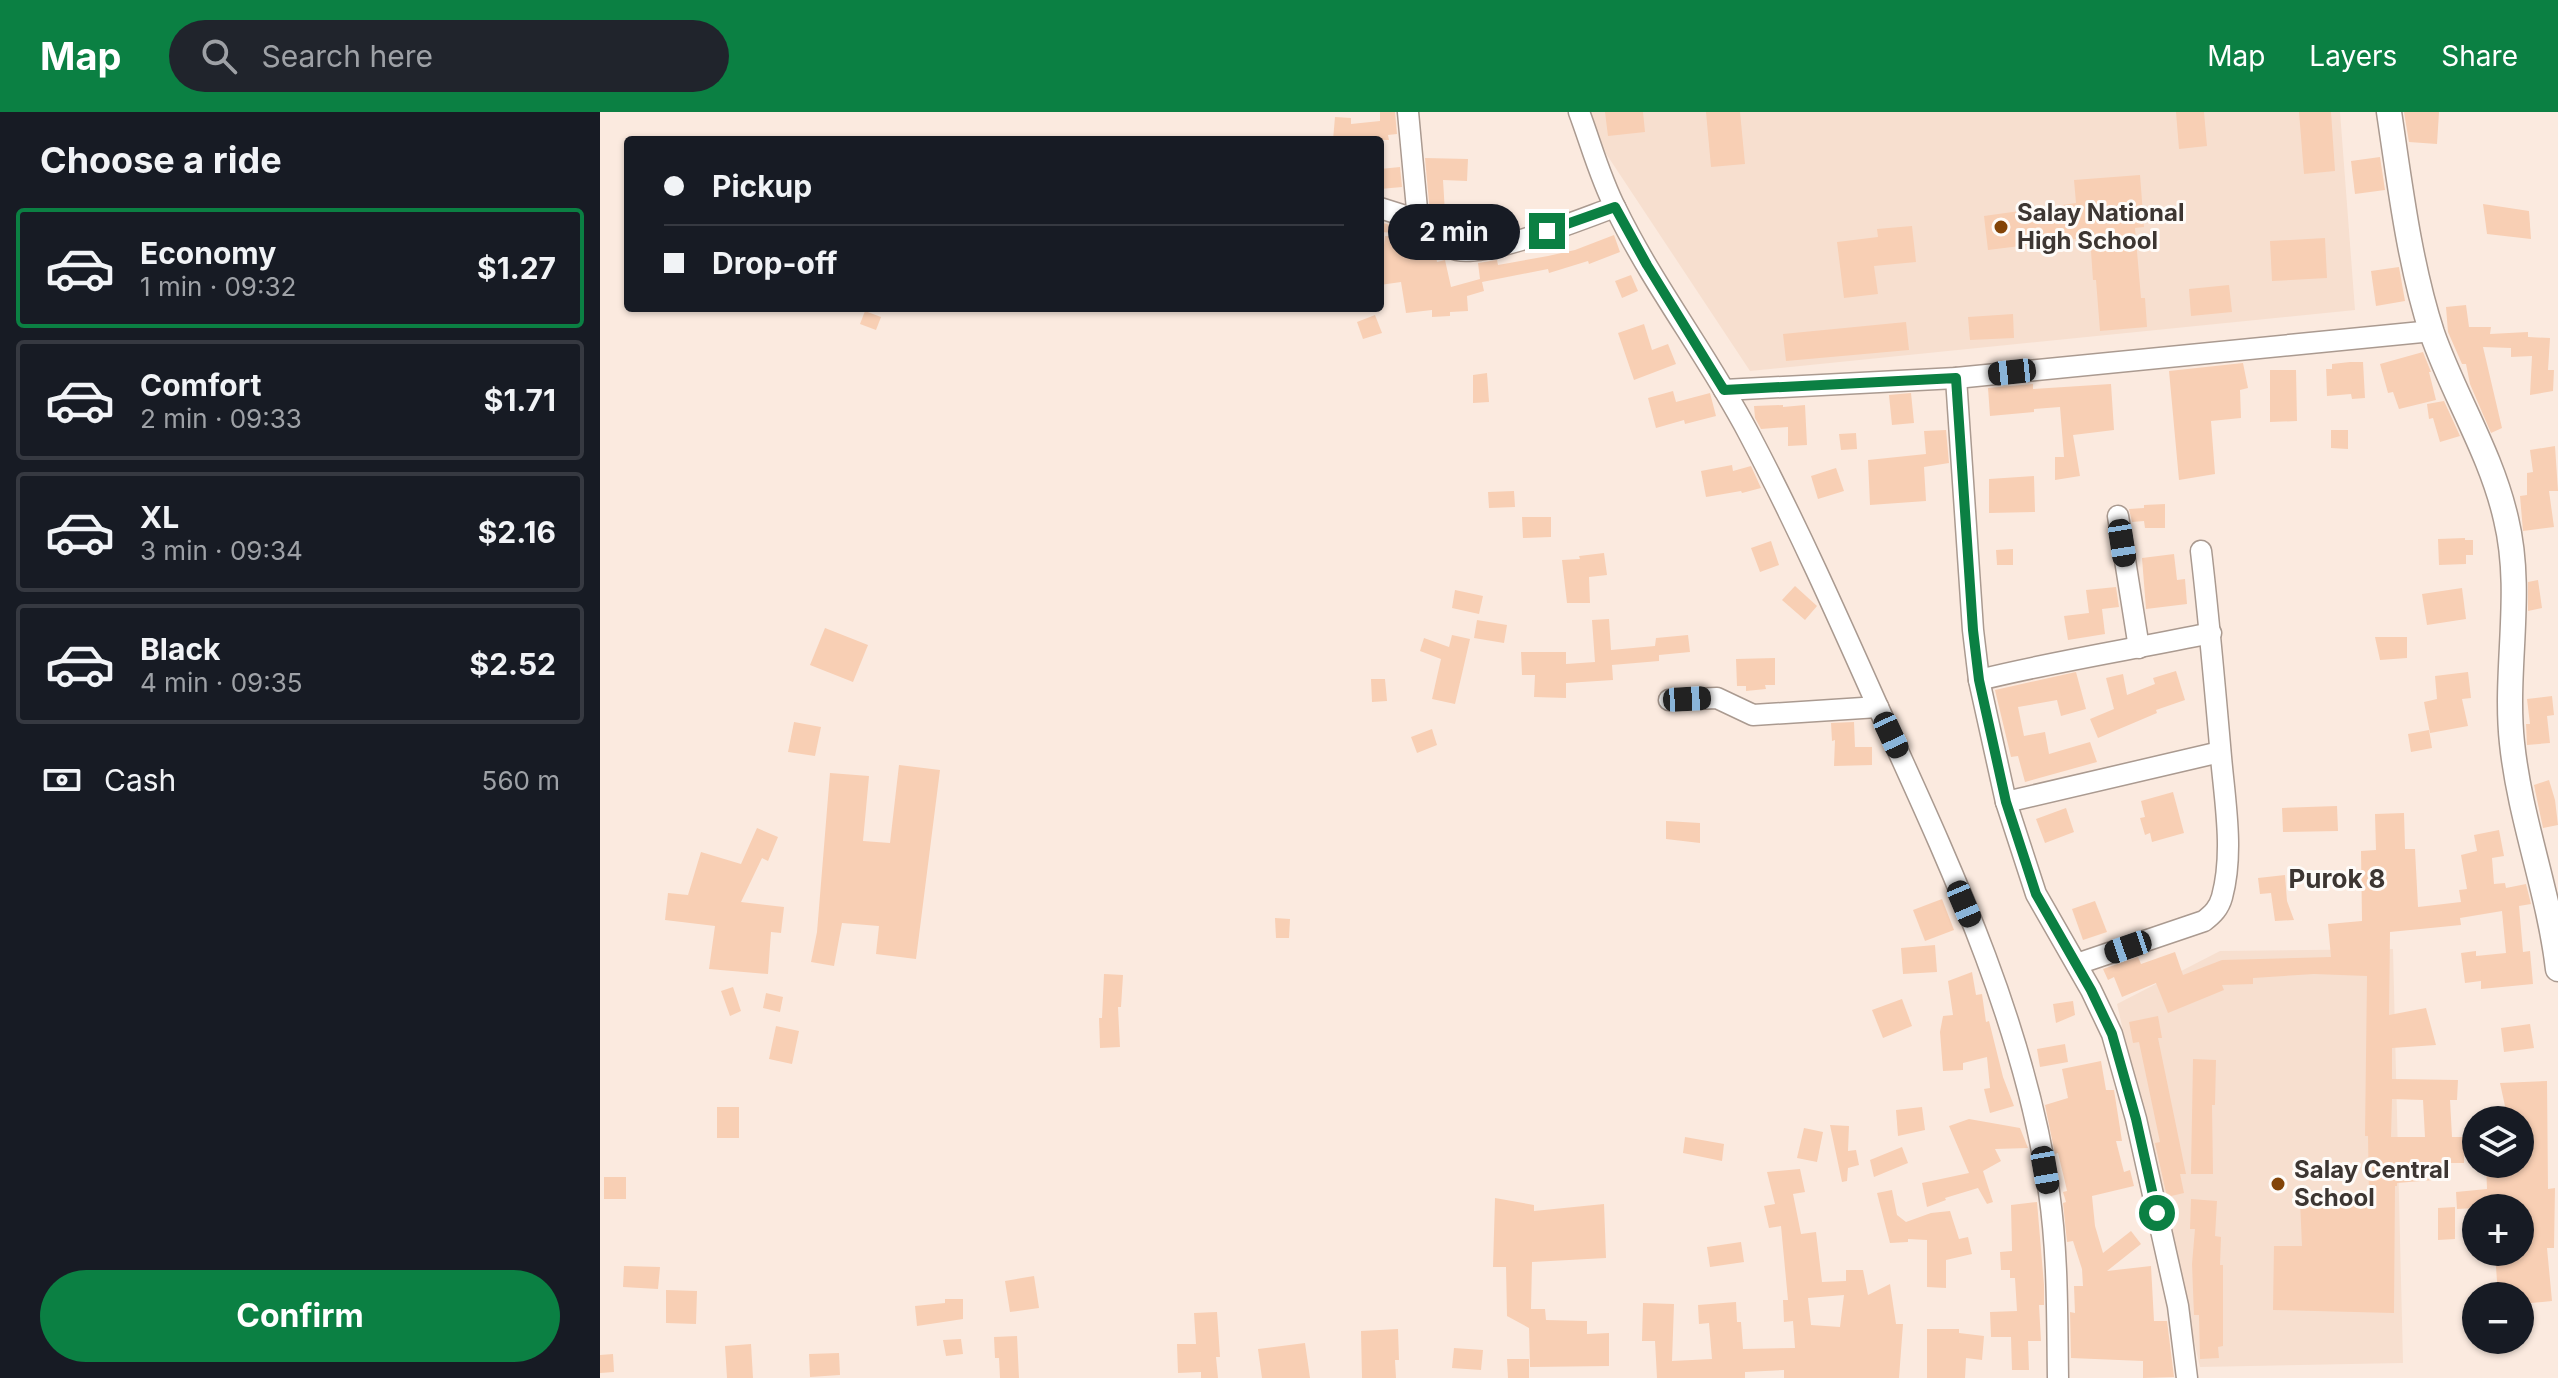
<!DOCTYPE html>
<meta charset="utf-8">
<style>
:root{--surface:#171b24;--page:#20242c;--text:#f1f3f6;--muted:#9ea1a6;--line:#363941;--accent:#0b8043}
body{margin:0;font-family:Inter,sans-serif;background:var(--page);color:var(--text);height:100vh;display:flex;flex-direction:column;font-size:30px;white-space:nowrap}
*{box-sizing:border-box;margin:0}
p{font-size:26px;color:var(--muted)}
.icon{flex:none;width:44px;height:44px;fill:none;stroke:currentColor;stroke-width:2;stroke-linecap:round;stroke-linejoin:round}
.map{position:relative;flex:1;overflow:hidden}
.drawer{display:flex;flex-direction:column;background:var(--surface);width:600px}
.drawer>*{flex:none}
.guide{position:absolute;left:24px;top:24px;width:760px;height:176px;border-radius:8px;box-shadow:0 2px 6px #0004;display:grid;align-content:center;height:176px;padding:0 40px;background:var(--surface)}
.fabs{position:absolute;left:1862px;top:994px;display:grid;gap:16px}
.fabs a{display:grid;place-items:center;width:72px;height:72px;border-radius:50%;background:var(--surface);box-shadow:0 2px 6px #0004;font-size:40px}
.end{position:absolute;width:36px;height:36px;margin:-18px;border:10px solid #0b8043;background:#fff;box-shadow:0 0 0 4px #fff}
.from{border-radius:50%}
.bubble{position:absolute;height:56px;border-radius:28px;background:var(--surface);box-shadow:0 2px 6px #0004;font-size:26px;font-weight:700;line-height:56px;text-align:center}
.car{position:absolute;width:24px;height:48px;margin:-24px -12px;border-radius:10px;box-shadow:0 0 6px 2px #0007;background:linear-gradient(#222 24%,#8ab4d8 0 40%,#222 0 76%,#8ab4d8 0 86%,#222 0)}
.guide b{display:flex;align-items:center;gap:28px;height:76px;font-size:30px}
.guide b+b{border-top:2px solid var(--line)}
.guide i{width:20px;height:20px;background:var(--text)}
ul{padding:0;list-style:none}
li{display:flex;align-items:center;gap:24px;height:120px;margin:0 16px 12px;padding:0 24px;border:4px solid var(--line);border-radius:8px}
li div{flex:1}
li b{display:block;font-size:30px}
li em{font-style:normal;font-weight:700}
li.on{border-color:var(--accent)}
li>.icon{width:72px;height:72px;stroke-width:1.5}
h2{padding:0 40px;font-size:36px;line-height:96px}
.pay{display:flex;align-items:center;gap:20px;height:88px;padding:0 40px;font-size:30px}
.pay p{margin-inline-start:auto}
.action{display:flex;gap:16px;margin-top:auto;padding:16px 40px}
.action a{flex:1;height:92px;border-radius:48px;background:var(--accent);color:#fff;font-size:32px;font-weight:700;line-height:92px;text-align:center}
header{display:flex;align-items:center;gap:48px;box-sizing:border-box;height:112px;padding:0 40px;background:var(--accent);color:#fff}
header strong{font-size:38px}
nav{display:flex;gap:44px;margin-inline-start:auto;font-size:28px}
.search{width:560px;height:72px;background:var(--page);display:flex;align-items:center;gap:20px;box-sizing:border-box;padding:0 28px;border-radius:44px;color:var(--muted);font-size:30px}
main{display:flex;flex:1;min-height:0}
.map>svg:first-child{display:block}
</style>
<header>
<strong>Map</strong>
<div class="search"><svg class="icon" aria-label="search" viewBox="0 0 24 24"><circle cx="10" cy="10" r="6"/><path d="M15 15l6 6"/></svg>Search here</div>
<nav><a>Map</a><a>Layers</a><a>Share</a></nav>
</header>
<main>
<section class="drawer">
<h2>Choose a ride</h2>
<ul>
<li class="on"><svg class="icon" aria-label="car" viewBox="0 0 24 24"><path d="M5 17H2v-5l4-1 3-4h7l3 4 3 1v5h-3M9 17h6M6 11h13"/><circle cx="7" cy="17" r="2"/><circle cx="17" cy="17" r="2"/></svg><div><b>Economy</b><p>1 min · 09:32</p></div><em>$1.27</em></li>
<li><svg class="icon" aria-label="car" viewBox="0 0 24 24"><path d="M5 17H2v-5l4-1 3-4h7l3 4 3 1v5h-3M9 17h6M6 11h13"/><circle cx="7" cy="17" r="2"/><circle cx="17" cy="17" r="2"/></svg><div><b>Comfort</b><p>2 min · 09:33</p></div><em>$1.71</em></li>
<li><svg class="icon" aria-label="car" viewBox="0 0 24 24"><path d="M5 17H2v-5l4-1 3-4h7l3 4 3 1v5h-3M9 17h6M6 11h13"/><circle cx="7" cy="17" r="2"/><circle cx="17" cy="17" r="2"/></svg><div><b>XL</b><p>3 min · 09:34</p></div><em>$2.16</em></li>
<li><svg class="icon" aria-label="car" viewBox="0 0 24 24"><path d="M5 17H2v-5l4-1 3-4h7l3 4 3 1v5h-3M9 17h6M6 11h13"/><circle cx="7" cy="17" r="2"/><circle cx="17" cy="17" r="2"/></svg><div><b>Black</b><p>4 min · 09:35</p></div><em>$2.52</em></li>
</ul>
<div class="pay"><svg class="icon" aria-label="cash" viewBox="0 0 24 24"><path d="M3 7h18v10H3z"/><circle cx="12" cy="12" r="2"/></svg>Cash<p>560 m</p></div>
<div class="action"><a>Confirm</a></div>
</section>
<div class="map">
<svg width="1958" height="1266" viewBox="0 0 1958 1266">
<rect width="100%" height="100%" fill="#fbeadf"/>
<g fill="#f7dfcf">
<polygon points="990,0 1740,0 1755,198 1150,259 999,31"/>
<polygon points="1793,837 1803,1251 1600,1255 1517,892 1620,839"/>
</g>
<g fill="#f8cfb4" fill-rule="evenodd">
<polygon points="780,0 795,0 797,22 788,23 789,28 733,28 735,5 751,6 751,12 780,9"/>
<polygon points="1005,0 1043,0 1045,20 1008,24"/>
<polygon points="1106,0 1140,0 1145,52 1111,55"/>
<polygon points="1576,0 1604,0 1607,34 1579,37"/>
<polygon points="1699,0 1731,0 1735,59 1704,62"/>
<polygon points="1804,0 1839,0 1837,32 1809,30"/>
<polygon points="1780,45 1785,78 1755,82 1751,49"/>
<polygon points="825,46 868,47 867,69 843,68 845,101 830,101"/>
<polygon points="800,55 802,75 780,77 780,57"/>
<polygon points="1540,63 1544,115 1535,116 1541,186 1545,186 1547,215 1500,219 1496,168 1493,168 1490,125 1388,138 1384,104 1476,91 1474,68"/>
<polygon points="1883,92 1929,99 1931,127 1887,122"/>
<polygon points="780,110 797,115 796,121 780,120"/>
<polygon points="1312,114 1316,150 1274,154 1278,182 1244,186 1237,130 1278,125 1277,117"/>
<polygon points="1014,123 1020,140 989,152 988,149 949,161 948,157 882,170 884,179 867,184 868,199 850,200 850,204 832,205 832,198 806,201 801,170 780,173 785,124 805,125 804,141 826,138 836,144 837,150 845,148 851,175 880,167 878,151 897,148 898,153 948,144 975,138"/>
<polygon points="1725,126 1727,166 1672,169 1670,129"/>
<polygon points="1799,155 1805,189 1776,194 1771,159"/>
<polygon points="1031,163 1038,179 1022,186 1015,169"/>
<polygon points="1629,173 1632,200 1591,204 1589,177"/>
<polygon points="1866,193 1869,215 1891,215 1890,222 1928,220 1928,225 1950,226 1948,258 1954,258 1953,279 1930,283 1932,244 1911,245 1911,236 1883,235 1902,316 1891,321 1870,272 1866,252 1862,252 1848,220 1846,195"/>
<polygon points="265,199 281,205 276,218 260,212"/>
<polygon points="1413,202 1414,226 1370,228 1368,205"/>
<polygon points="775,203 782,221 763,227 757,210"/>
<polygon points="1306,210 1309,238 1186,249 1183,222"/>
<polygon points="1044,212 1052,238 1068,232 1076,252 1034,268 1018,221"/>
<polygon points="1823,240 1831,260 1829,260 1836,288 1799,297 1793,280 1788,281 1780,252"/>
<polygon points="1750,250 1763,250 1765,286 1752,287 1751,282 1727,284 1726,257 1732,257 1732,252"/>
<polygon points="1643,251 1648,276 1640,278 1641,306 1611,309 1615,362 1579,368 1569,259"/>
<polygon points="1670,258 1696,258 1697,309 1670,310"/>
<polygon points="887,261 889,290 873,291 873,263"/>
<polygon points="1433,272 1433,277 1511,272 1514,318 1473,323 1480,364 1455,368 1455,345 1464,345 1460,295 1434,297 1434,300 1390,304 1388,276"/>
<polygon points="1073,279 1076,290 1110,281 1116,304 1085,312 1084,308 1056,316 1048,286"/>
<polygon points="1311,281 1314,311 1292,313 1289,283"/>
<polygon points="1844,289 1860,324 1840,330 1833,306 1829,307 1827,292"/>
<polygon points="1183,293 1183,295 1205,293 1207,333 1188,334 1188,315 1161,317 1155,306 1154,294"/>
<polygon points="1346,318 1349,351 1324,355 1326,389 1270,393 1268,348 1326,342 1324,319"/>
<polygon points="1731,318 1748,318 1748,337 1731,336"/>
<polygon points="1256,321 1257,337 1241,338 1239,322"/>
<polygon points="1955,334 1958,379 1949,379 1954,415 1923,419 1920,384 1927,383 1927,361 1933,360 1930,338"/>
<polygon points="1132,353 1133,359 1151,354 1161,376 1142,381 1141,379 1106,385 1101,359"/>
<polygon points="1236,356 1244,379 1218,387 1211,364"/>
<polygon points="1434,364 1435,400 1389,401 1389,367"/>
<polygon points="914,379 915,395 889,396 888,380"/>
<polygon points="1565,392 1565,416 1545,416 1544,409 1532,410 1529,397 1544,396 1544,393"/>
<polygon points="922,405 951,405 951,425 923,426"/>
<polygon points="1865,426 1865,428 1873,428 1873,443 1866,443 1866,452 1839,453 1838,427"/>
<polygon points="1171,429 1179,453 1160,460 1151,436"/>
<polygon points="1413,437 1413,453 1397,453 1396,438"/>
<polygon points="1004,441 1007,463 989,465 990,491 967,491 962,448 980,447 979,444"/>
<polygon points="1574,442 1577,468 1585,467 1587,492 1546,497 1542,446"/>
<polygon points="1938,468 1942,496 1928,499 1928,470"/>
<polygon points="1195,474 1217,494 1205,508 1182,488"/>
<polygon points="1516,475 1519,495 1502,497 1505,522 1468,528 1464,504 1489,501 1486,478"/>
<polygon points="1862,476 1866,507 1827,513 1822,482"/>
<polygon points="855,478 883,484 879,502 852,496"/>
<polygon points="1009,507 1011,538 1055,534 1056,526 1088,523 1090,540 1059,543 1059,549 1012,553 1013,568 966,571 966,586 934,585 935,563 922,563 921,540 966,540 966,552 995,550 992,508"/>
<polygon points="877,508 907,513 904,531 874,526"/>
<polygon points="225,516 268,533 253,570 210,553"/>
<polygon points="852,523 870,527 855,592 832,587 841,547 820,539 824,526 849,535"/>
<polygon points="1775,525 1807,525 1807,546 1780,548"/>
<polygon points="1175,546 1175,573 1165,573 1166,577 1146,579 1146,574 1137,574 1136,547"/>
<polygon points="1576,559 1585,588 1556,598 1557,601 1498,626 1490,607 1514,597 1506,566 1523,562 1527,583 1555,572 1553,566"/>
<polygon points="1476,560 1486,597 1461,604 1457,588 1418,595 1424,624 1445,620 1449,642 1490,630 1497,650 1425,670 1418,644 1411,645 1395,578"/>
<polygon points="1868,560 1871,586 1862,587 1868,614 1830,621 1824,590 1837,587 1835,564"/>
<polygon points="771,567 785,567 787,589 772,590"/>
<polygon points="1952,584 1954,603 1947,604 1950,631 1927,633 1926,612 1930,612 1927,587"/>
<polygon points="194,610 221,615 215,644 188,640"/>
<polygon points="1254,610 1255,635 1272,635 1272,653 1234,654 1235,628 1232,629 1231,611"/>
<polygon points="832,617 837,633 817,641 811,625"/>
<polygon points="1829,618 1832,636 1811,640 1808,622"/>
<polygon points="299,653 340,658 316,847 276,842 279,814 242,811 234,854 211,850 217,820 230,661 269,664 263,729 290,731"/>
<polygon points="1949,668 1955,688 1958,713 1943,716 1934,673"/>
<polygon points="1573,680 1584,721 1552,730 1550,721 1545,723 1540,706 1545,705 1541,689"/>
<polygon points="1737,694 1738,719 1683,720 1682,696"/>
<polygon points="1466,696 1474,720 1445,731 1436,707"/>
<path d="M1804 701 1805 737H1815L1818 795 1861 790 1859 778 1867 777 1861 743 1877 739 1874 723 1899 718 1904 744 1892 746 1894 772 1905 771 1906 776 1926 772 1931 792 1919 794 1923 840 1930 839 1933 872 1881 877V869L1865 871 1861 841 1876 839V844L1906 841 1902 799 1860 806 1861 813 1790 820 1789 903 1826 896 1836 933 1792 936V967L1858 968 1857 988H1850L1852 1025H1864V1051H1844L1845 1067 1797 1071V1074H1795L1794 1201 1673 1198 1674 1134H1702L1700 1089 1769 1087 1768 1024H1765L1767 864 1714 862 1653 866V872L1622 873 1624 878 1568 901 1556 871 1522 885 1514 865 1508 868 1503 857 1538 845 1541 852 1575 840 1583 863 1622 848 1731 845 1728 812 1762 809 1761 739 1776 738 1775 702ZM1792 987 1823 988 1825 1025H1791Z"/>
<polygon points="1066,709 1100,711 1100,731 1066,727"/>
<polygon points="157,716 178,725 168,749 162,746 141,790 184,795 181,821 171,820 168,862 109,857 115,814 65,808 68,781 88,783 101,740 141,752"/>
<polygon points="1685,763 1687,789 1694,808 1675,809 1671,781 1660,782 1658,766"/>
<polygon points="1342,787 1354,818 1325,829 1313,798"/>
<polygon points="1495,789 1507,820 1483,828 1472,797"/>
<polygon points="675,806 690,807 689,826 676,826"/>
<polygon points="1335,833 1337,860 1303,862 1301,836"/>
<polygon points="1372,860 1376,883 1382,882 1386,910 1389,909 1403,965 1414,994 1390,1001 1384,977 1390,976 1387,945 1363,951 1363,958 1343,959 1340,920 1343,904 1353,903 1348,869"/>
<polygon points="504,862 523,863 521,895 518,895 520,935 500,936 499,906 502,906"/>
<polygon points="133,875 141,899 130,904 121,879"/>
<polygon points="166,881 183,885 180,900 163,896"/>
<polygon points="1302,887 1312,914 1283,926 1272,898"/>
<polygon points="1473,889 1475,903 1456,911 1453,892"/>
<polygon points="1558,904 1562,926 1558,926 1586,1062 1580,1062 1584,1081 1567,1085 1555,1031 1560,1030 1539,930 1533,931 1529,910"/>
<polygon points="1930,912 1934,936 1904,940 1901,916"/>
<polygon points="176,914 199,919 192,952 169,947"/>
<polygon points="1465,932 1468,950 1440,955 1437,937"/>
<polygon points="1593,947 1616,948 1615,993 1612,993 1613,1062 1591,1062"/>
<polygon points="1501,949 1506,978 1514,978 1522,1029 1516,1029 1524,1060 1530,1058 1534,1074 1492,1084 1495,1114 1503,1141 1531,1119 1541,1132 1507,1159 1551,1154 1554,1209 1567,1209 1574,1265 1543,1266 1543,1249 1471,1246 1470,1200 1475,1201 1474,1174 1483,1174 1482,1157 1473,1129 1467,1130 1463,1091 1466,1090 1463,1080 1467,1079 1465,1070 1458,1041 1455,1042 1445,993 1468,986 1462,957"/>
<polygon points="1947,969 1948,1077 1955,1076 1954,1136 1947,1136 1952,1189 1920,1192 1920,1184 1898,1184 1895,1140 1920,1140 1920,1096 1876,1093 1876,1096 1857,1097 1856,1080 1887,1077 1886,1052 1920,1052 1920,1008 1908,1008 1900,971"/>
<rect x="117" y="995" width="22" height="31"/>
<polygon points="1322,995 1325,1018 1298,1024 1296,998"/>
<polygon points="1369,1007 1420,1016 1428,1036 1395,1037 1401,1049 1383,1059 1393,1090 1387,1092 1378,1076 1345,1086 1346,1088 1327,1095 1322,1071 1369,1061 1349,1014"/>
<polygon points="1230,1013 1249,1014 1248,1039 1256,1038 1259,1053 1248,1056 1247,1069 1242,1070"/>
<polygon points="1204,1016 1223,1020 1217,1050 1197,1046"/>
<polygon points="1085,1025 1124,1032 1122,1049 1083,1041"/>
<polygon points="1302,1035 1308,1051 1274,1065 1270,1048"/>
<path d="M1200 1057 1205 1080 1193 1082 1201 1122 1216 1120 1222 1170 1246 1169V1158H1263L1268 1183 1290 1172 1296 1212H1303L1299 1266H1184V1258L1145 1260V1266H1057L1055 1229H1042L1043 1191 1074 1192 1072 1249 1112 1247 1109 1211 1099 1212 1098 1193 1136 1190 1137 1210H1141L1143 1237 1195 1236 1193 1209 1184 1210 1183 1188H1188L1181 1114 1169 1116 1164 1094 1175 1092 1167 1060ZM1244 1183 1240 1215 1211 1213 1208 1186Z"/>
<rect x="4" y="1065" width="22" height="22"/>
<polygon points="1292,1078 1297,1103 1306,1110 1331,1101 1350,1099 1359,1127 1368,1125 1372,1142 1346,1148 1346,1176 1327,1175 1327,1128 1308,1127 1308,1130 1290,1131 1277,1081"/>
<polygon points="895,1086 934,1093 934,1099 1004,1092 1006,1146 932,1150 931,1197 945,1197 946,1208 987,1209 987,1222 1009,1221 1009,1254 930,1255 929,1216 907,1204 906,1155 893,1155"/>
<polygon points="1591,1087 1617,1089 1615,1124 1621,1125 1620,1153 1623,1153 1623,1234 1618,1235 1619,1246 1600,1247 1599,1203 1594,1203 1592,1152 1595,1117 1590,1117"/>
<polygon points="1437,1090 1444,1173 1444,1193 1439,1193 1441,1229 1428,1229 1429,1258 1412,1258 1411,1225 1391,1225 1390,1200 1417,1199 1415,1166 1410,1166 1410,1158 1401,1158 1400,1140 1412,1139 1411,1093"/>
<polygon points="1855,1095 1855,1127 1838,1128 1838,1096"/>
<polygon points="1141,1130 1144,1150 1110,1155 1107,1135"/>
<polygon points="24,1154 60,1155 58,1177 23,1175"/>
<polygon points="434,1164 439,1196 410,1200 405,1169"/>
<polygon points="66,1178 97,1179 96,1212 66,1211"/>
<polygon points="345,1187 363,1187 363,1207 317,1214 315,1194 345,1191"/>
<polygon points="617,1200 620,1245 616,1245 618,1266 601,1266 601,1260 578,1261 577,1232 596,1232 594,1201"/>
<polygon points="798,1217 799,1248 795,1248 796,1266 762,1266 761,1219"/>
<polygon points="1327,1217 1359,1217 1359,1221 1384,1224 1382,1248 1366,1246 1365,1266 1327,1266"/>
<polygon points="417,1224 419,1266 400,1266 399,1246 395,1246 394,1225"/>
<polygon points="361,1227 363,1242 346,1244 343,1228"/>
<polygon points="705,1231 710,1266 662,1266 658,1237"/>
<polygon points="151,1232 153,1266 127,1266 125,1234"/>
<polygon points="854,1236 883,1238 881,1258 852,1256"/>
<polygon points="239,1241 240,1263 210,1265 209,1242"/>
<polygon points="13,1242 14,1260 0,1261 0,1243"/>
<polygon points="907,1247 929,1247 929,1266 908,1266"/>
</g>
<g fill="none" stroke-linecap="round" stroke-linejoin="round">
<defs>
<g id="minor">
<polyline points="808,0 818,108"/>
<path d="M979 0C991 32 1000 66 1016 97 1054 175 1108 244 1149 322 1196 411 1237 503 1278 595 1349 751 1424 909 1449 1080 1458 1141 1457 1204 1458 1266"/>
<path d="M780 96 818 108C827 123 838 134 857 138 889 145 981 107 1015 95"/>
<polyline points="1356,266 1373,518 1379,568 1406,690 1436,782 1491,878 1512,922 1536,1007 1578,1194 1587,1266"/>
<polyline points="1124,278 1356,266 1832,219"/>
<polyline points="1518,404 1539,536"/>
<path d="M1379 568C1456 549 1534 537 1611 521"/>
<polyline points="1069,588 1117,586 1153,603 1278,595"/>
<polyline points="1406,690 1620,640"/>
<path d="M1477 852 1604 809C1613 802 1619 796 1622 785 1634 741 1625 690 1621 645 1615 576 1609 507 1601 439"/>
</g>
<path id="tertiary" d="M1789 0C1800 73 1809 150 1832 221 1854 284 1891 341 1906 407 1924 481 1904 557 1912 631 1920 708 1949 780 1958 857"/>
</defs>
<use href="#minor" stroke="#aa9a90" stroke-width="23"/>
<use href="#tertiary" stroke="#aa9a90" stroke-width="27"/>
<use href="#minor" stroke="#fff" stroke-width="20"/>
<use href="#tertiary" stroke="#fff" stroke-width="24"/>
</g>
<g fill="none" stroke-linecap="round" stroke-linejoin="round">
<polyline stroke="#0b8043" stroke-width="10" points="947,119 1015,95 1047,153 1124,278 1356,266 1373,518 1379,568 1406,690 1436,782 1491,878 1512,922 1536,1007 1557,1101"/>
</g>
<g fill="#834408" stroke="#fefbf8" stroke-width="3">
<circle cx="1401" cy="115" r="8"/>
<circle cx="1678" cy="1072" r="8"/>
</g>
<g text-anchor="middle" stroke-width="6" stroke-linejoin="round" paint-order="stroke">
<g font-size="24" font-weight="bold" fill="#3d3632" stroke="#fefbf8" text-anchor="start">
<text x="1417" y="109">Salay National<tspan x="1417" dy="28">High School</tspan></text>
<text x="1694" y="1066">Salay Central<tspan x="1694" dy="28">School</tspan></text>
</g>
<g font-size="26" font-weight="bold" fill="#3d3632" stroke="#fefbf8">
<text x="1737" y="776">Purok 8</text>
</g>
</g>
</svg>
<div class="fabs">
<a><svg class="icon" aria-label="layers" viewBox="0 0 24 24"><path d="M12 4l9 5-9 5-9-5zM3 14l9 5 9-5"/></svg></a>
<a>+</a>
<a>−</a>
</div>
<i class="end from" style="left:1557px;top:1101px"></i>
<i class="end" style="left:947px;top:119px"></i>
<div class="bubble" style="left:788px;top:92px;width:132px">2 min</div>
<i class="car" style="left:1412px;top:260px;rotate:264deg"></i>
<i class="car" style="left:1522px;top:431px;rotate:171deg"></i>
<i class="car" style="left:1087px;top:587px;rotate:87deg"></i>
<i class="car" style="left:1291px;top:623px;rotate:155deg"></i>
<i class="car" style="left:1364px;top:792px;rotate:157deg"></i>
<i class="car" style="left:1528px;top:835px;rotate:251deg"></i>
<i class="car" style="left:1445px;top:1058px;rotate:170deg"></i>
<div class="guide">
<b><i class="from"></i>Pickup</b>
<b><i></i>Drop-off</b>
</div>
</div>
</main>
